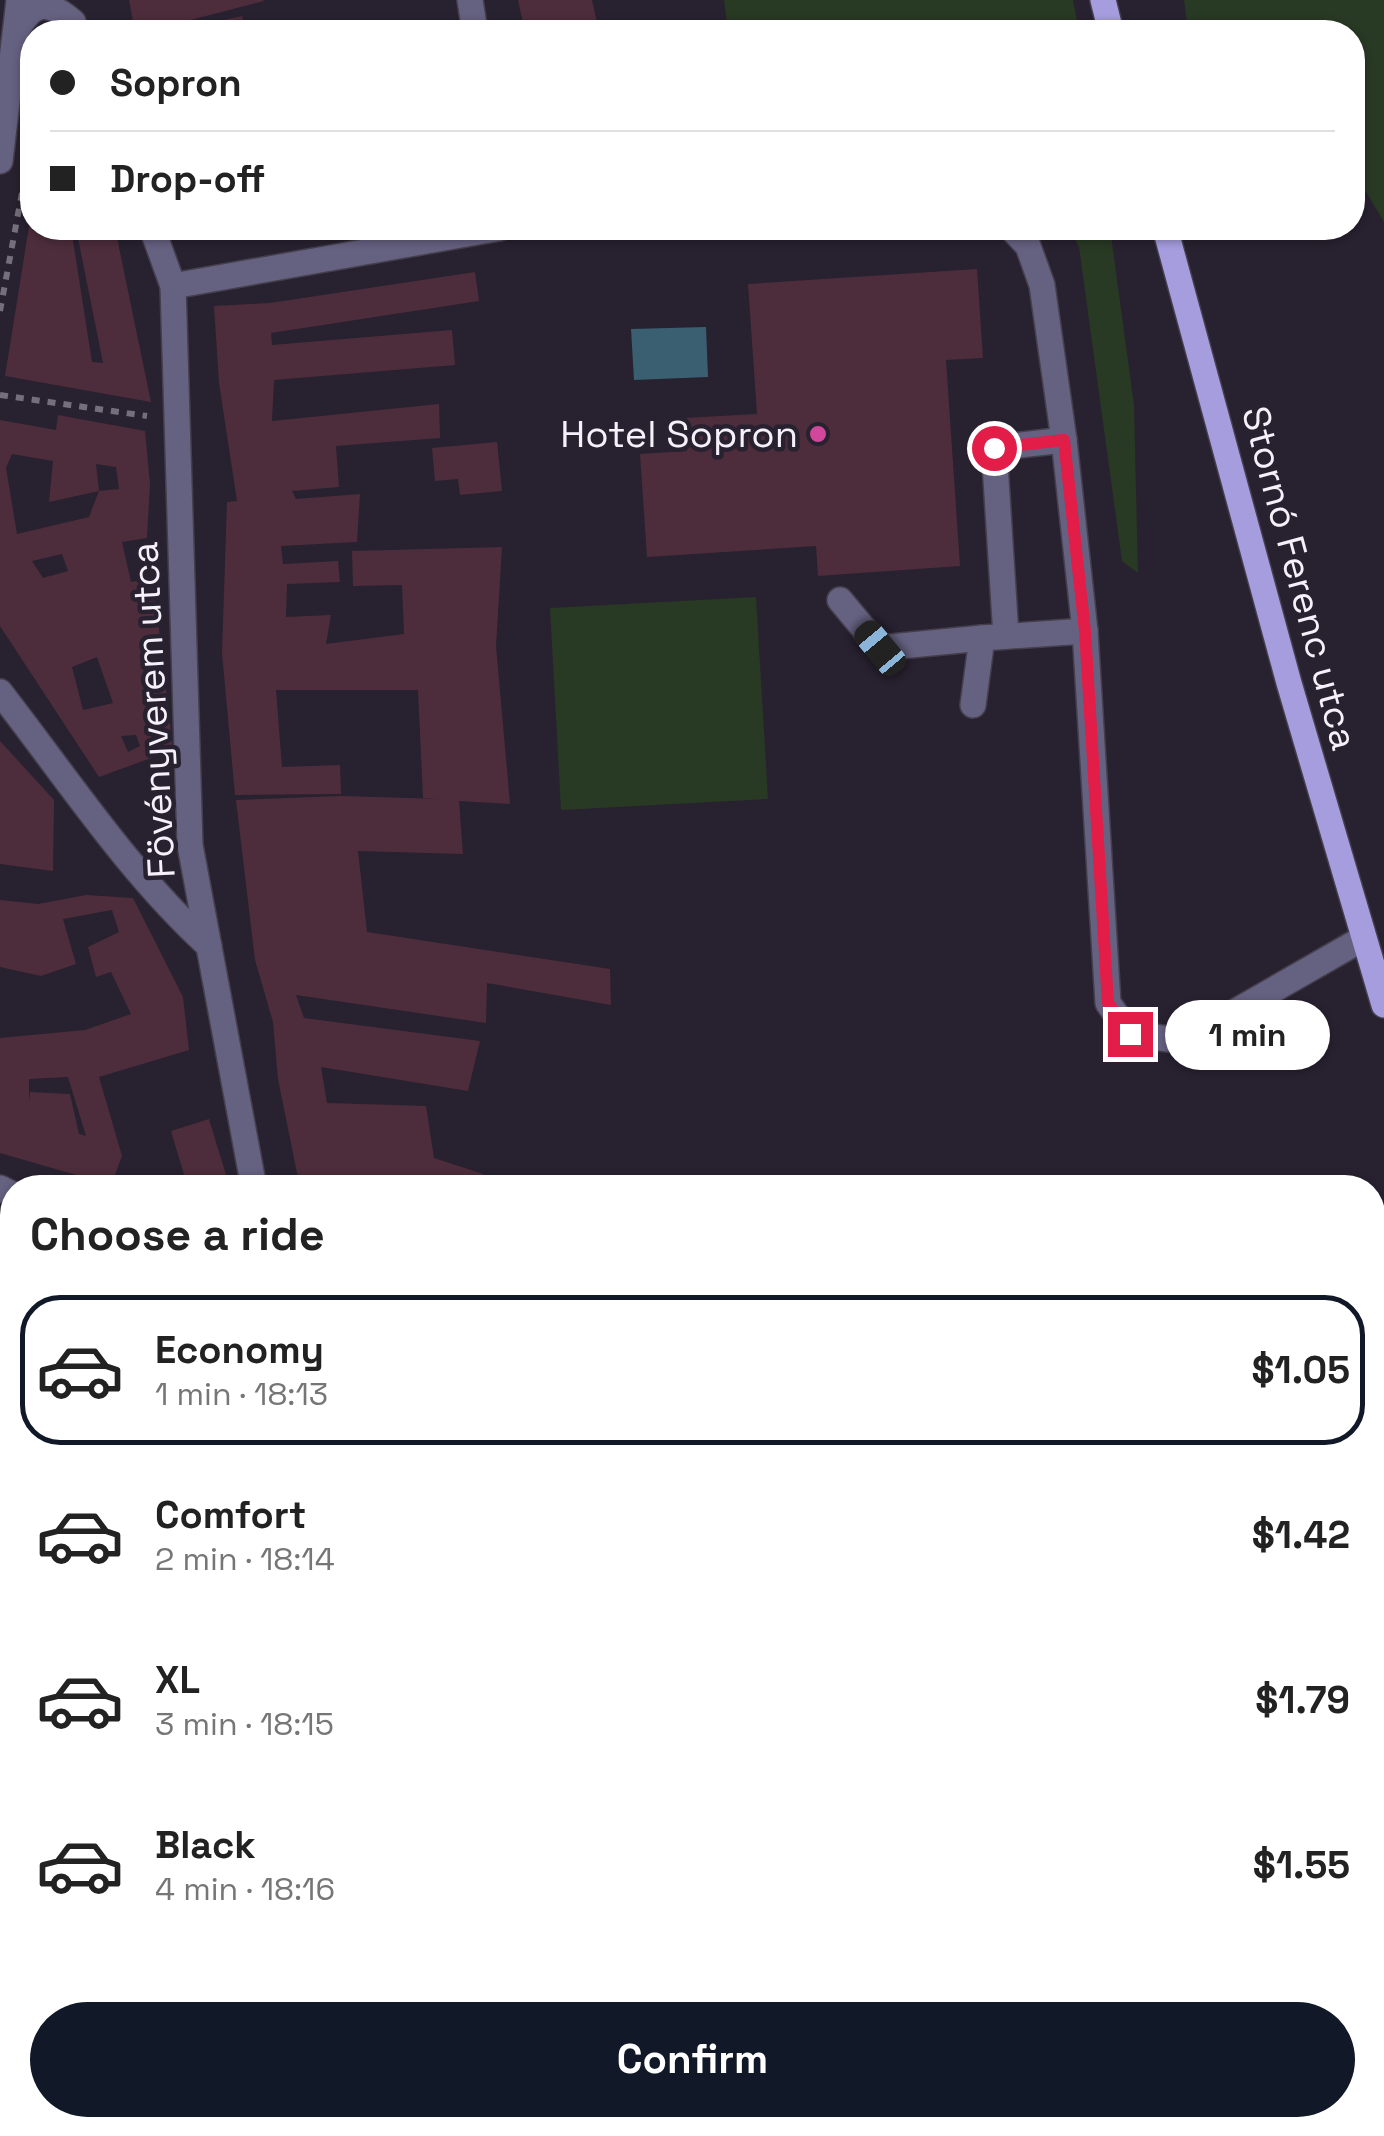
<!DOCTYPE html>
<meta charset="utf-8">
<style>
:root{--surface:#fff;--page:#f6f6f6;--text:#222;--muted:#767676;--line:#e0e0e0;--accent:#111827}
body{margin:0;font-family:"Space Grotesk",sans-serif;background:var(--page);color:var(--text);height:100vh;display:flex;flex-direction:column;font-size:38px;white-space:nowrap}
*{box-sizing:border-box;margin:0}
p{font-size:32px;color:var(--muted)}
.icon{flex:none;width:55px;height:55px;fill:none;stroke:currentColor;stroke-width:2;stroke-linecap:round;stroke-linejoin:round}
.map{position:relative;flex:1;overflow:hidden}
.sheet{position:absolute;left:0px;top:1175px;width:1385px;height:962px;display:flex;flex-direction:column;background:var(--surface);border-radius:40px 40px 0 0;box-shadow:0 2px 8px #0004}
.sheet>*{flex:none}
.banner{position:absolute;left:20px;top:20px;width:1345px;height:220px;border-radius:40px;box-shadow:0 2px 8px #0004;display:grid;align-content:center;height:220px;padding:0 30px;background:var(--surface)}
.end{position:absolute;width:45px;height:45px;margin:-22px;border:12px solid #e11d48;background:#fff;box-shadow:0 0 0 5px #fff}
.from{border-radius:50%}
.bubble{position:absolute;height:70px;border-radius:35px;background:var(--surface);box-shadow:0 2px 8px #0004;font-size:32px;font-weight:700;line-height:70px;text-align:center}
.car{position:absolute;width:30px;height:60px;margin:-30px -15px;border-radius:12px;box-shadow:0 0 8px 2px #0007;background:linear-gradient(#222 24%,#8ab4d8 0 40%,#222 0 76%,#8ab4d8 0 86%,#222 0)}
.banner b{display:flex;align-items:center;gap:35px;height:95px;font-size:38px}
.banner b+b{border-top:2px solid var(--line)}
.banner i{width:25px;height:25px;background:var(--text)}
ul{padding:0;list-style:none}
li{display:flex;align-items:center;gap:30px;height:150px;margin:0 20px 15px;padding:0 10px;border:5px solid transparent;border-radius:40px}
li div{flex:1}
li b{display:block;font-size:38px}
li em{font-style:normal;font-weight:700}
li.selected{border-color:var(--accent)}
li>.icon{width:90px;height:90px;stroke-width:1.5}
h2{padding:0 30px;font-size:45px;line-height:120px}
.cta{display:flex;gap:20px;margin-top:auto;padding:20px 30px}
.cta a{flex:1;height:115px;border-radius:60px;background:var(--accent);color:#fff;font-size:40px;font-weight:700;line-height:115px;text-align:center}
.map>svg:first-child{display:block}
</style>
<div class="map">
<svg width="1384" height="2136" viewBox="0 0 1384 2136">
<rect width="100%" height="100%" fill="#282130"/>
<polygon fill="#352b3f" points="0,1594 12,1594 12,1971 0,1969"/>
<g fill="#283924">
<polygon points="724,0 1073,0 1079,32 728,32"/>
<polygon points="1184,0 1384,0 1384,222 1353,170 1352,32 1188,32"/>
<polygon points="1069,228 1110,228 1134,405 1138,573 1122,561 1079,247"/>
<polygon points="756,597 768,799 561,810 550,608"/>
<polygon points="1008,2125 1081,2125 1079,2136 1008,2136"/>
<polygon points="1137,2125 1262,2125 1270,2136 1136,2136"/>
</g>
<polygon fill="#3a5f70" points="706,327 708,377 634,380 631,329"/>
<g fill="#4d2d3b" fill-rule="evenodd">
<polygon points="129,0 263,0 264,1 160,28 176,31 242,16 246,32 135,32"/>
<polygon points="518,0 592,0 599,32 525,32"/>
<polygon points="31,214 32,228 71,228 92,362 103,363 76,228 115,228 151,402 5,376"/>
<polygon points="977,269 983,358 946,360 960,566 818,576 816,546 647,557 640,454 687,451 684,418 757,414 748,284"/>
<polygon points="475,272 479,301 271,333 272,345 452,330 455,365 274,380 272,421 439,404 440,438 336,446 339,487 292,491 296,499 360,494 357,542 281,546 283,564 338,561 340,582 287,584 286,617 331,615 326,644 404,634 402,585 353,586 352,551 502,547 496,646 510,804 459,801 463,854 358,851 367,932 610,969 611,1005 487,983 486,1023 296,995 304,1018 480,1041 468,1091 321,1067 327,1103 426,1106 434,1158 483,1174 480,1188 300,1188 278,1079 273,1022 255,960 236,800 342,796 441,799 423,798 418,690 276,690 282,767 340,765 341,794 235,795 222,653 227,502 237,501 219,383 214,306 270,303"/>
<path d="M58 415 145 431 150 484 147 538 122 542 131 582 153 578 173 750 99 777 0 626V420L56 430ZM12 454 53 461 49 502 99 491 89 517 17 534 6 468ZM96 464 116 467 119 489 99 491ZM62 554 68 571 43 578 32 561ZM97 657 113 703 83 710 72 667ZM136 735 140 746 128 752 121 736Z"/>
<polygon points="497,442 502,491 460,495 458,479 435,481 432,448"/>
<polygon points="0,741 54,800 53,871 0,864"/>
<path d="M86 895 133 898 183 997 189 1050 99 1077 122 1156 111 1185 0 1153V1038L85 1030 131 1014 111 972 96 977 88 947 119 932 112 910 63 919 76 964 41 976 0 967V900L38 904ZM68 1077 86 1136 79 1134 70 1094 30 1092 29 1103V1079Z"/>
<polygon points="209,1119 230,1188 188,1188 171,1131"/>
<polygon points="0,1214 12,1218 12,1267 0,1262"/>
<polygon points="12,1290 12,1397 6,1395 12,1377 0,1373 0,1325"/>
<polygon points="0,1531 12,1531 12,1569 0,1568"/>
<rect x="0" y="1594" width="12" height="67"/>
<polygon points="1372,1658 1384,1664 1384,1693 1372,1711"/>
<polygon points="0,1723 12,1724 12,1790 0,1789"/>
<polygon points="1372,1832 1384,1843 1384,1913 1372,1902"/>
<polygon points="0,1883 12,1885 12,1971 0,1969"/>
<polygon points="0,2021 12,2023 12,2056 0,2054"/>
<polygon points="1372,2036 1384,2052 1372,2064"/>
<polygon points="1372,2080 1384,2097 1384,2136 1270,2136 1262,2125 1372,2125"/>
<polygon points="284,2125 322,2125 320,2136 282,2136"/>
<polygon points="391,2125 432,2125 430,2136 389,2136"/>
<polygon points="493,2125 693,2125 691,2136 511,2136 512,2130"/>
<polygon points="830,2125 960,2125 960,2128 828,2136"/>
<polygon points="1081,2125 1137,2125 1138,2126 1136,2136 1079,2136"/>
<polygon points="225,2126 255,2131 254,2136 223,2136"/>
<polygon points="720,2126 770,2132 771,2136 718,2136"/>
</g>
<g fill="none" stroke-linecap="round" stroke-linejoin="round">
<defs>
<g id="minor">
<polyline points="470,0 475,32"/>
<path d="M17 30C34 0 48 0 73 22"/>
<polyline points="0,161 19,0"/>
<polyline points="152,228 173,286 190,845 254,1188"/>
<polyline points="1011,228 1028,246 1042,285 1064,440 1085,631 1108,1003 1130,1034 1184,1041 1362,939"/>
<polyline points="173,286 500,228"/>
<polyline points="840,600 880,648 982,638"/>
<polyline points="1006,636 994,448 1064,440"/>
<path d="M0 692C67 778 128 872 209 946"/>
<polyline points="973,705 982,638 1085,631"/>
<polyline points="0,1188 12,1194"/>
<polyline points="1372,1934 1384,1944"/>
<polyline points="0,2000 12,2002"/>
<polyline points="799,2136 801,2125"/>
</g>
<g id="major">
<polyline points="1103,0 1111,32"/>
<polyline points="1165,228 1289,683 1384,1005"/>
</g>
</defs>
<use href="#minor" stroke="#453e4c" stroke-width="28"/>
<use href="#major" stroke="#453e4c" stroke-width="28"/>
<g stroke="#756f7c" stroke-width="6" stroke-dasharray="8 8" stroke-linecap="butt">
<polyline points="0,311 24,182"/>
<polyline points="0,395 147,416"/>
</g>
<use href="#minor" stroke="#656181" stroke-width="25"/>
<use href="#major" stroke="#a59dde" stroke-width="25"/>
</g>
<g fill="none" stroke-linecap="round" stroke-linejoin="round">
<polyline stroke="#e11d48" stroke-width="12" points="994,448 1064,440 1085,631 1108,1003 1130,1034"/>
</g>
<circle fill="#d1479c" stroke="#282130" stroke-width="4" cx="818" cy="434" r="10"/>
<g text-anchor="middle" stroke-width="9" stroke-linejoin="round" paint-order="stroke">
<g font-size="38" fill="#f5f0fa" stroke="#282130" text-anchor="end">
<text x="798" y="447">Hotel Sopron</text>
</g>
<g font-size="38" fill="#f5f0fa" stroke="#282130">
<text transform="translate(1300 578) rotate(75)" y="13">Stornó Ferenc utca</text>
<text transform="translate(153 710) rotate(-93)" y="13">Fövényverem utca</text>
</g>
</g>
</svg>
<i class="end from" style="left:994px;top:448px"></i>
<i class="end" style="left:1130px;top:1034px"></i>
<div class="bubble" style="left:1165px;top:1000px;width:165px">1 min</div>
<i class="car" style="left:880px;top:648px;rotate:320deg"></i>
<div class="banner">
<b><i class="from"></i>Sopron</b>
<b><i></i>Drop-off</b>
</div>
<section class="sheet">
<h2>Choose a ride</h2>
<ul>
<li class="selected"><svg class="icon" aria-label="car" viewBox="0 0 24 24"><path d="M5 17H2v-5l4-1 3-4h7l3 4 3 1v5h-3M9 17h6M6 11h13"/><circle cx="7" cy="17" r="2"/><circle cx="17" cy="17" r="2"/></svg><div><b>Economy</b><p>1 min · 18:13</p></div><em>$1.05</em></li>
<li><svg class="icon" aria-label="car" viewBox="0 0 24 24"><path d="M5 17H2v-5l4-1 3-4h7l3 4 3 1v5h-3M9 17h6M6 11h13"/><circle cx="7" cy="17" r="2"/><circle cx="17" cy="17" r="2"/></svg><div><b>Comfort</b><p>2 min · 18:14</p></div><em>$1.42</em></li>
<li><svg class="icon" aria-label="car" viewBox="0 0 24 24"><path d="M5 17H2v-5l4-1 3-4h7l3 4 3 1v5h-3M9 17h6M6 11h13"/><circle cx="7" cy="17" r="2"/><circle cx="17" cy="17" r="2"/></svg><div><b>XL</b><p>3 min · 18:15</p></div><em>$1.79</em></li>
<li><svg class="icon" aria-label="car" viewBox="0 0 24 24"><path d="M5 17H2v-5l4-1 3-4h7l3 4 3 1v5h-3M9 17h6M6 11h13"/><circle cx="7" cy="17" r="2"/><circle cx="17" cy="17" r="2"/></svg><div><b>Black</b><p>4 min · 18:16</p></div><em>$1.55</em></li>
</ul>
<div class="cta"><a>Confirm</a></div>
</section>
</div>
